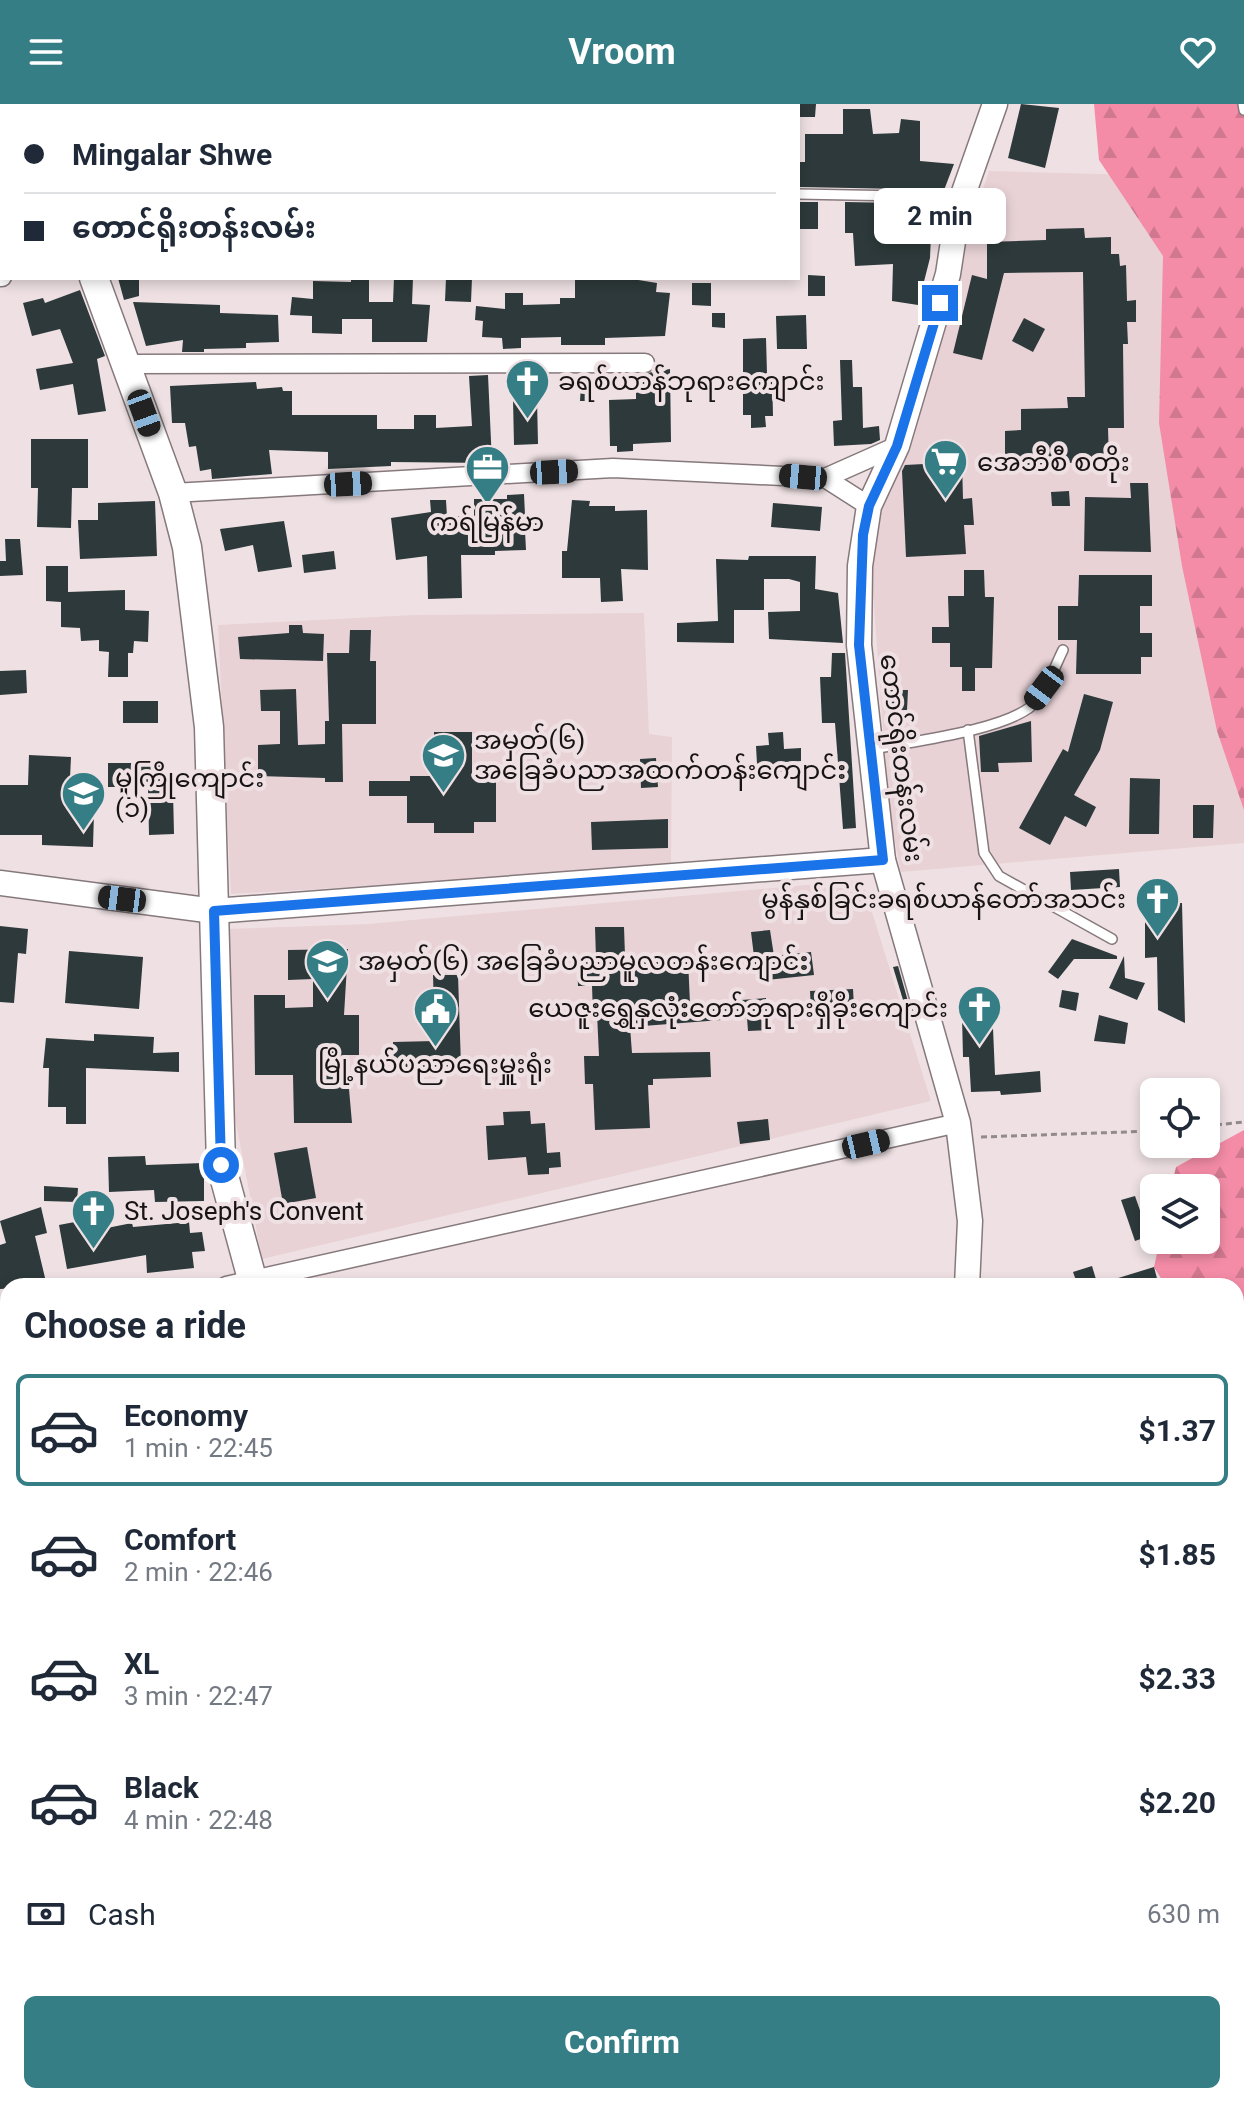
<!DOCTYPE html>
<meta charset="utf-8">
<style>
:root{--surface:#fff;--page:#f6f6f7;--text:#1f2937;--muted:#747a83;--line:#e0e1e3;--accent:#367e86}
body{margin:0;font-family:Roboto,"Noto Sans Myanmar",sans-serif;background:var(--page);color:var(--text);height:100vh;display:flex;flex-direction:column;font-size:30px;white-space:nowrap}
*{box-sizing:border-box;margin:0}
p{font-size:26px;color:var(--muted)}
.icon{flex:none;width:44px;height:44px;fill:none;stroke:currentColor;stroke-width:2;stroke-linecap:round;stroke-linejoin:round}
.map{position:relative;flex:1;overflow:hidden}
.panel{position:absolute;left:0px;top:1174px;width:1244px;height:826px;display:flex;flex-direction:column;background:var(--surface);border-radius:24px 24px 0 0;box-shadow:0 4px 12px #0003}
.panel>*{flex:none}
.top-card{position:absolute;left:0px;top:0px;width:800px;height:176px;box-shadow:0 4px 12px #0003;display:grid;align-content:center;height:176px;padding:0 24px;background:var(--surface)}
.tools{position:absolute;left:1140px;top:974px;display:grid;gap:16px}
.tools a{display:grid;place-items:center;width:80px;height:80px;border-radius:12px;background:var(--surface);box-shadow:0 4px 12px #0003;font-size:40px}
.end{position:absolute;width:36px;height:36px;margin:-18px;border:10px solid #1a73e8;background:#fff;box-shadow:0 0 0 4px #fff}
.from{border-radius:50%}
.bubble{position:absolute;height:56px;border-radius:12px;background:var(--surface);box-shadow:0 4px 12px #0003;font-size:26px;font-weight:700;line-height:56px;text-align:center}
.car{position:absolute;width:24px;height:48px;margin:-24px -12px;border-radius:10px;box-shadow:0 0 6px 2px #0007;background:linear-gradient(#222 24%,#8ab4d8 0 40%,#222 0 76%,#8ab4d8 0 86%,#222 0)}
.top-card b{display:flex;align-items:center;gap:28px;height:76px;font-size:30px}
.top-card b+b{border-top:2px solid var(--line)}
.top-card i{width:20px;height:20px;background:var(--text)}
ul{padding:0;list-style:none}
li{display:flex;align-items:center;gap:24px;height:112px;margin:0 16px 12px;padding:0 8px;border:4px solid transparent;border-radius:12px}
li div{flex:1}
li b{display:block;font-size:30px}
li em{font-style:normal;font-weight:700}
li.current{border-color:var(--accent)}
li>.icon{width:72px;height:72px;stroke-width:1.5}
h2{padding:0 24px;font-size:36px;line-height:96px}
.pay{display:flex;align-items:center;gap:20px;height:88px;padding:0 24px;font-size:30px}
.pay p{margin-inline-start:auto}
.cta{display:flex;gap:16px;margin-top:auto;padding:16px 24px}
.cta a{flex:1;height:92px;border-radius:12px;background:var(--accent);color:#fff;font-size:32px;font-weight:700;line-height:92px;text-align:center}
header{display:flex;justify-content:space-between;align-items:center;height:104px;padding:0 24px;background:var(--accent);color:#fff;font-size:36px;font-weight:700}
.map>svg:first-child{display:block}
</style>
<header><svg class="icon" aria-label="menu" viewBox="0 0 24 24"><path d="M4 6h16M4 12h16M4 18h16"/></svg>Vroom<svg class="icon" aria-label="heart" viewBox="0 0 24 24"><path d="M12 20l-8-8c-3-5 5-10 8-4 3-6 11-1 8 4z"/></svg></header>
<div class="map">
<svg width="1244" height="1999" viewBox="0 0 1244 1999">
<defs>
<pattern id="forest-firs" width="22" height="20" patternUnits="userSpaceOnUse" patternTransform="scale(2)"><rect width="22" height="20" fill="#f48ca7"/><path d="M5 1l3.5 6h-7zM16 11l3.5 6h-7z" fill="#d0788f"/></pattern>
</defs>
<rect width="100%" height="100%" fill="#efe1e3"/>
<g fill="#e8d2d6">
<polygon points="989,67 1208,73 1244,285 1244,739 901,768 889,708 869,433"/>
<polygon points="644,509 649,630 672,633 671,764 231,790 218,521 414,511"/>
<polygon points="862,776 931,997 262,1155 232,998 227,825 368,820"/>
<polygon points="0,1427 8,1427 8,1501 0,1502"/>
<polygon points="1244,1486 1244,1718 1236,1720 1236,1489"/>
<polygon points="138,1992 343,1992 344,1999 138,1999"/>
</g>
<g fill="url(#forest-firs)">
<polygon points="1094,0 1244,0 1244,706 1217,627 1182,462 1159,319 1163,152 1099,56"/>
<polygon points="1244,1026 1244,1470 1236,1418 1236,1182 1166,1182 1154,1163 1160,1136 1206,1136 1206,1084 1171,1084 1176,1063"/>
</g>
<g fill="#2d393a">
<polygon points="799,0 816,0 815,13 799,13"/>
<polygon points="1021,0 1059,4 1045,64 1008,54"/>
<polygon points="843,5 870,5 873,30 899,29 901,15 920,17 920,57 954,60 941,94 903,85 799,83 798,58 805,58 805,30 843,30"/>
<polygon points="799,98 818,98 818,125 798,125"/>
<polygon points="845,98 902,99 940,108 936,132 931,131 930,154 918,201 892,197 893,160 855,162 853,129 845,129"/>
<polygon points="1084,124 1085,134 1111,133 1111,150 1119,150 1120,162 1126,161 1127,197 1136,196 1136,218 1127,218 1128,240 1123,240 1124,324 1108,324 1109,357 1005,362 1005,327 1021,326 1021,305 1068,304 1067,293 1085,293 1083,168 1004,169 982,256 953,249 972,171 987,175 987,138 1046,136 1046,125"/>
<polygon points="808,171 825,172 825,192 808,192"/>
<polygon points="118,174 139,174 139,192 124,196"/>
<polygon points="351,174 369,174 369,198 393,198 394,174 413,174 412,200 430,201 427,238 372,238 372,215 342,215 342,230 312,229 312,212 290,211 292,193 313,195 313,177 351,178"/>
<polygon points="446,174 472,174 471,198 445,197"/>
<polygon points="575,174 626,174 657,179 656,188 670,189 665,232 605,234 605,241 561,241 561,233 521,234 521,244 503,245 502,234 482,233 483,217 475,216 476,202 505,205 505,189 523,189 523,201 560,200 560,194 575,194"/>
<polygon points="692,179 711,179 711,202 692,201"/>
<polygon points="80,186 105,252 97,255 106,307 78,311 73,280 40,286 36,265 73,259 60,225 32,232 23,199 43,194 45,199"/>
<polygon points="133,198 220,201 220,209 278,211 279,238 246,239 246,244 204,245 204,248 182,248 183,236 146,242"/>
<polygon points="712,209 725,209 725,224 712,223"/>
<polygon points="806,211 807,245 777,245 776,212"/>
<polygon points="1024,214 1045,225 1033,248 1012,237"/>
<polygon points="766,234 767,270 772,270 773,312 765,312 766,323 751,324 751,311 743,311 743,235"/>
<polygon points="840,256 852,256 853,283 862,283 863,324 879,322 880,336 871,340 834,342 833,317 842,316"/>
<polygon points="670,265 671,338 633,340 633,347 617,348 617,342 610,342 609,296 636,295 636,271"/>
<polygon points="488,271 492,359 391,358 391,362 328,365 328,348 269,346 272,370 212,375 211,365 200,367 196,342 189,343 185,319 172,319 170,282 256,278 257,285 282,283 283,287 292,287 292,311 377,311 377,325 414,325 414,311 436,311 436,324 472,322 469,272"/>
<polygon points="581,280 595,280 595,297 580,297"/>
<polygon points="513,295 537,295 538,340 514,341"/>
<polygon points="31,335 88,335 88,384 72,384 71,424 37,423 38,384 31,384"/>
<polygon points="962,358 963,395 972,394 974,421 964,421 966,450 906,453 902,367 905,361"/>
<polygon points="1130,379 1148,379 1151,448 1084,447 1085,393 1131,394"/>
<polygon points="1069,387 1070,402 1052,402 1051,388"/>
<polygon points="524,390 525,411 541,411 540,427 525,427 526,446 495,447 495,451 461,451 462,494 428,495 427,452 396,456 391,414 431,408 430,396 446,396 447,413 474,411 474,395 507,395 507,391"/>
<polygon points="572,396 590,397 589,402 615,402 615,407 647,406 648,466 621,465 623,497 601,498 600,474 562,474 562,447 567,447"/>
<polygon points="155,397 157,452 80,455 78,416 98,416 98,399"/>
<polygon points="773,399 822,403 820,427 771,423"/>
<polygon points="284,417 292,463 258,468 253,441 225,447 220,425"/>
<polygon points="5,435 20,435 23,471 0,472 0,457 6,457"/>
<polygon points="334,447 336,465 304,469 302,451"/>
<polygon points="749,452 816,452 815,485 838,489 843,539 769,535 768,508 800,507 800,478 789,475 764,475 764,506 734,506 734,539 677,538 677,519 718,517 716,455 748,456"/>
<polygon points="46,462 68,462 68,488 125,486 125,506 149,507 148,538 134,537 133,549 128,549 128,573 108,573 109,548 99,547 99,536 81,537 80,524 61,523 61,498 46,497"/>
<polygon points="964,466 984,466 985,493 994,493 992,564 975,564 975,587 962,587 962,563 950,563 950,539 932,539 932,523 949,523 948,492 964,492"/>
<polygon points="1079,471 1152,471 1152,502 1140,502 1140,529 1152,529 1152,553 1141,553 1141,570 1076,570 1077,536 1058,536 1058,502 1078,502"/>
<polygon points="289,521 302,521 303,529 324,530 323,557 240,555 238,533 289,529"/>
<polygon points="350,526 371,526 370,557 376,557 376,620 342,620 343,678 325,678 325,674 258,672 258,641 280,640 280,607 261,607 260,586 296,585 298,641 325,640 325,617 329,617 327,549 349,549"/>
<polygon points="832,549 845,549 856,724 843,725 835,619 822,619 820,573 831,573"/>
<polygon points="26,566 27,589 0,591 0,567"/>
<polygon points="889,586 908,586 907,606 889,606"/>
<polygon points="1084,590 1113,598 1100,646 1074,691 1096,703 1086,723 1065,712 1050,741 1019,724 1063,645 1068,648"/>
<rect x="123" y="597" width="35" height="22"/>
<polygon points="1031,617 1032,658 998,659 999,668 981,668 979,632"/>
<polygon points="434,628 472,628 472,671 496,670 496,718 474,718 474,729 434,729 434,719 407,719 407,692 369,692 369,677 410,677 410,672 434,672"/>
<polygon points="783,628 784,645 801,644 801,657 785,658 786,667 770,668 769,660 757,660 756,642 769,641 768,629"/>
<polygon points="29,651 71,653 69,696 74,697 73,707 94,708 93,743 42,741 42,731 0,731 0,681 28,681"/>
<polygon points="656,654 658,683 641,684 640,655"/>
<polygon points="108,659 163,659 163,687 173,687 174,730 149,731 148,683 108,683"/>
<polygon points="1130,674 1160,675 1159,730 1129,730"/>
<polygon points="1193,701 1214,701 1213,734 1193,734"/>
<polygon points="668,715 668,744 592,746 591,718"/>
<polygon points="1119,765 1120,783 1071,786 1070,768"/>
<polygon points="1145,785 1160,786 1161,799 1182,799 1185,919 1158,906 1157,853 1145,854"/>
<polygon points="0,822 28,825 26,850 18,849 14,899 0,898"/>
<polygon points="595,823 624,823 625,852 642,851 642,856 688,855 690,900 766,894 768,926 748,927 747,914 630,923 632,949 710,948 711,973 653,975 653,981 648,981 650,1024 595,1026 593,980 585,980 584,952 599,952 597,909 593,910 592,882 578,882 577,854 596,854"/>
<polygon points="770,826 774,852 811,848 814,871 757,877 751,828"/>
<polygon points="1072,835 1117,852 1117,855 1074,855 1058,875 1048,868"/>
<polygon points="348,845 344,911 359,911 359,951 346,951 352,1019 294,1019 293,971 255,971 254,891 285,891 285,904 313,903 313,875 288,876 288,846"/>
<polygon points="69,847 143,853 139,905 65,899"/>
<polygon points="1124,852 1125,874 1145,879 1137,896 1109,884"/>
<polygon points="898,862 911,908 907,909 893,863"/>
<polygon points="433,871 458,871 461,962 394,964 393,938 435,937"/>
<polygon points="853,885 854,903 811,906 810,887"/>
<polygon points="1062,886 1079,889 1076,907 1059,903"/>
<polygon points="1099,911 1128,919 1125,940 1094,937"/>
<polygon points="962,912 984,912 984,924 993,924 995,971 1040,967 1041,988 1001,991 1000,987 971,988 969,953 963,953"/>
<polygon points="94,930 154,933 153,949 179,948 179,968 86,964 86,1020 66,1020 66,1003 48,1003 49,964 43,964 46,934 94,937"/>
<polygon points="530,1007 531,1020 545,1019 547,1049 560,1048 561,1063 549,1064 549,1070 528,1071 526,1053 488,1056 486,1022 504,1021 503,1008"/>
<polygon points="768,1015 770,1036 740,1040 737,1018"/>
<polygon points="307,1043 316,1094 283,1100 274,1049"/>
<polygon points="145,1052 146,1061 204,1059 204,1097 155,1098 154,1086 109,1088 108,1053"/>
<polygon points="44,1082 78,1084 77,1098 44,1097"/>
<polygon points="1135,1092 1149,1132 1135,1137 1121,1096"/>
<polygon points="41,1103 47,1129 35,1132 47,1182 0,1185 0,1141 6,1139 0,1117"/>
<polygon points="80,1117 82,1129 132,1119 133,1123 189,1118 190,1129 202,1128 205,1147 192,1148 194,1164 147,1169 146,1151 67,1165 59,1121"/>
<polygon points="1092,1162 1098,1182 1078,1182 1073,1168"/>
<polygon points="1154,1163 1159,1182 1102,1182 1102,1179"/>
</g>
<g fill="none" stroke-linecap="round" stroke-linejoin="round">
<defs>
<g id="lane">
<polyline points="1243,0 1244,6"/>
<polyline points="798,90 903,92 957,105"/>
<polyline points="968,626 984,749 999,772 1112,835"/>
<path d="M874 645C914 637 997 627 1029 604 1045 592 1054 564 1063 546"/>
</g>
<g id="street">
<polyline points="332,2 333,0"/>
<polyline points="0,173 2,173"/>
<polyline points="126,260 645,259"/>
<polyline points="825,374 869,402"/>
<polyline points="173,389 613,364 825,374 897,342"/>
<polyline points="226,1182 958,1019"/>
<polyline points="0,1225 8,1223"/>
<polyline points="0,1416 8,1414"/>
<polyline points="0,1587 8,1618"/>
<polyline points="90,1992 90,1999"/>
</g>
<g id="secondary">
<polyline points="0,779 214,807 883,756"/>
<polyline points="967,1182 970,1117 958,1019 883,756 859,541 860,462 869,402 897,342 948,170 958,105 995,0"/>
<polyline points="567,1999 571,1992"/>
</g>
<g id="primary">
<polyline points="76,2 76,0"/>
<polyline points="94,174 173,389 187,443 209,623 221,1061 254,1182"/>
<polyline points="520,1992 522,1999"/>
</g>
</defs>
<use href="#lane" stroke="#86797c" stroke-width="12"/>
<use href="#street" stroke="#86797c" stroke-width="21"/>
<use href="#secondary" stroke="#86797c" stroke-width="27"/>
<use href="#primary" stroke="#86797c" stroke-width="31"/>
<g stroke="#938a8b" stroke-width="3" stroke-dasharray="6 4" stroke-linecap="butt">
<polyline points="1206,1022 1244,1018"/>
<polyline points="981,1033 1154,1027"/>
</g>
<use href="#lane" stroke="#fff" stroke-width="9"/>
<use href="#street" stroke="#fff" stroke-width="18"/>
<use href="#secondary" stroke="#fff" stroke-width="24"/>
<use href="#primary" stroke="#fff" stroke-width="28"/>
</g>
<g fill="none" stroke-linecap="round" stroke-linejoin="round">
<polyline stroke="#1a73e8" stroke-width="10" points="221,1061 214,807 883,756 859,541 863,431 869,402 897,342 940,199"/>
</g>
<defs>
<symbol id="church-pin" viewBox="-11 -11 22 30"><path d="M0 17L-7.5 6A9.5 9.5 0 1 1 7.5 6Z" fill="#367e86" stroke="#efe1e3"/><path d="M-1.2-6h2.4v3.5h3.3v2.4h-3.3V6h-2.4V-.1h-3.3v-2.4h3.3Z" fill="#fff"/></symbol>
<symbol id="supermarket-pin" viewBox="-11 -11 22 30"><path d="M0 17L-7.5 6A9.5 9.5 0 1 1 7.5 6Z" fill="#367e86" stroke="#efe1e3"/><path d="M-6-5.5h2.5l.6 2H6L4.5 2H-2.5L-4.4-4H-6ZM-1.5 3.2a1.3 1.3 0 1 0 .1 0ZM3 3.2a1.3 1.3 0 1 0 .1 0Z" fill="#fff"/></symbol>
<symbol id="office-pin" viewBox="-11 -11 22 30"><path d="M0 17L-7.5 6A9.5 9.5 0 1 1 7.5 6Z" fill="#367e86" stroke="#efe1e3"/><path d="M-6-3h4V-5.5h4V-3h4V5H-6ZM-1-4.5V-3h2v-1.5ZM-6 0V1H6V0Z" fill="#fff"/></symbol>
<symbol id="school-pin" viewBox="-11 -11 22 30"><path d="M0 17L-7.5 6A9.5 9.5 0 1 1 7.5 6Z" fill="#367e86" stroke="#efe1e3"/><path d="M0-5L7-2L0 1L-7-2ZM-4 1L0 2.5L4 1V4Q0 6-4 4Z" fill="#fff"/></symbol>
<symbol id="civic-pin" viewBox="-11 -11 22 30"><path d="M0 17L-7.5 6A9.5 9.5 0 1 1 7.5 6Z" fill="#367e86" stroke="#efe1e3"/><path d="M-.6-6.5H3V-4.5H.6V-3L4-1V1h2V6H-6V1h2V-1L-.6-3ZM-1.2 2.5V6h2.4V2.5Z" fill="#fff"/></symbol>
</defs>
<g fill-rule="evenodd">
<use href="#church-pin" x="502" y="252" width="51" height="69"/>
<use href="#supermarket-pin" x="920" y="332" width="51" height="69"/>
<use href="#office-pin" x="462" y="338" width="51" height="69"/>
<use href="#school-pin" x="418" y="626" width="51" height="69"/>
<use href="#school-pin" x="58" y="664" width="51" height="69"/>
<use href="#church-pin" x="1132" y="770" width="51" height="69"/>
<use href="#school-pin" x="302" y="832" width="51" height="69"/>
<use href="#church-pin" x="954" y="878" width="51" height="69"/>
<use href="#civic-pin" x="410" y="880" width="51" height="69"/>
<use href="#church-pin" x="68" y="1082" width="51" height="69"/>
</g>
<g text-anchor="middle" stroke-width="8" stroke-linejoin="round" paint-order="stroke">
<g font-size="26" fill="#181415" stroke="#efe1e3" text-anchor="start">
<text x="558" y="286">ခရစ်ယာန်ဘုရားကျောင်း</text>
<text x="977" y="367">အေဘီစီ စတိုး</text>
<text x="487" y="427" text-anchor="middle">ကရ်မြန်မာ</text>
<text x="474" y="645">အမှတ်(၆)<tspan x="474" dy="30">အခြေခံပညာအထက်တန်းကျောင်း</tspan></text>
<text x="115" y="683">မူကြိုကျောင်း<tspan x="115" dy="30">(၁)</tspan></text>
<text x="1126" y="804" text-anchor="end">မွန်နှစ်ခြင်းခရစ်ယာန်တော်အသင်း</text>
<text x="358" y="866">အမှတ်(၆) အခြေခံပညာမူလတန်းကျောင်း</text>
<text x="948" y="913" text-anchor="end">ယေဇူးရွှေနှလုံးတော်ဘုရားရှိခိုးကျောင်း</text>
<text x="435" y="969" text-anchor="middle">မြို့နယ်ပညာရေးမှူးရုံး</text>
<text x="124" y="1116">St. Joseph's Convent</text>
</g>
<g font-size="26" fill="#181415" stroke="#efe1e3">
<text transform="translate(902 654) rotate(83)" y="9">တောင်ရိုးတန်းလမ်း</text>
</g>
</g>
</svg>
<div class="tools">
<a><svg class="icon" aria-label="locate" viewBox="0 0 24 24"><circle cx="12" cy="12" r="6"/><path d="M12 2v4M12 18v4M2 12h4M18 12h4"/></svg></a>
<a><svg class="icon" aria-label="layers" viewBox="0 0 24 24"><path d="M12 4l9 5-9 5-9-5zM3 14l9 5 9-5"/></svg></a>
</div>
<i class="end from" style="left:221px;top:1061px"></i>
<i class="end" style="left:940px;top:199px"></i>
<div class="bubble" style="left:874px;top:84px;width:132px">2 min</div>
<i class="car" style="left:144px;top:309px;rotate:160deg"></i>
<i class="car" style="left:554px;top:368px;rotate:87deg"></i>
<i class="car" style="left:803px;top:373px;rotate:275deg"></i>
<i class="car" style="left:348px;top:380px;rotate:87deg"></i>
<i class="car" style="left:1044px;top:584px;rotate:217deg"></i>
<i class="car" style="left:122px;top:795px;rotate:277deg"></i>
<i class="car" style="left:866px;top:1040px;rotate:77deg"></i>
<div class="top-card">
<b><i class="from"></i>Mingalar Shwe</b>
<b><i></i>တောင်ရိုးတန်းလမ်း</b>
</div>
<section class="panel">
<h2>Choose a ride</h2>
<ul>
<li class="current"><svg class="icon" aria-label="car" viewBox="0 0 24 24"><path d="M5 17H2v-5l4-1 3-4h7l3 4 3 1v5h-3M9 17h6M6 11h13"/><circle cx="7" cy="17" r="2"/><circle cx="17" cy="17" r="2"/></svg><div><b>Economy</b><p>1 min · 22:45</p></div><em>$1.37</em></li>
<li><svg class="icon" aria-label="car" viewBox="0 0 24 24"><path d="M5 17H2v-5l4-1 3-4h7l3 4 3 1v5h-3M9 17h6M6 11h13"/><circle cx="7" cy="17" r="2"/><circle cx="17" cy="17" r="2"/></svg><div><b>Comfort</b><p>2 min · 22:46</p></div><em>$1.85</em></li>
<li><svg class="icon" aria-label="car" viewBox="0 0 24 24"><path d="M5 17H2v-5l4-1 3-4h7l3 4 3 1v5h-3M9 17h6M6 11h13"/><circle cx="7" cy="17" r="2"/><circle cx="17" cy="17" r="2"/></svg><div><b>XL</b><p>3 min · 22:47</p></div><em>$2.33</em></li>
<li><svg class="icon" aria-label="car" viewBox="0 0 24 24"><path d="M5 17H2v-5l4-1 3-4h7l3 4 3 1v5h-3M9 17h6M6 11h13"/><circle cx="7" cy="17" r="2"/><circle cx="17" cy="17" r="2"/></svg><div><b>Black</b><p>4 min · 22:48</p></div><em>$2.20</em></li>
</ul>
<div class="pay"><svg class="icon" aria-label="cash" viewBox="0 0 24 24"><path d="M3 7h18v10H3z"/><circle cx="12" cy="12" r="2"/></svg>Cash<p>630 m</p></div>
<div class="cta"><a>Confirm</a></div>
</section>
</div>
